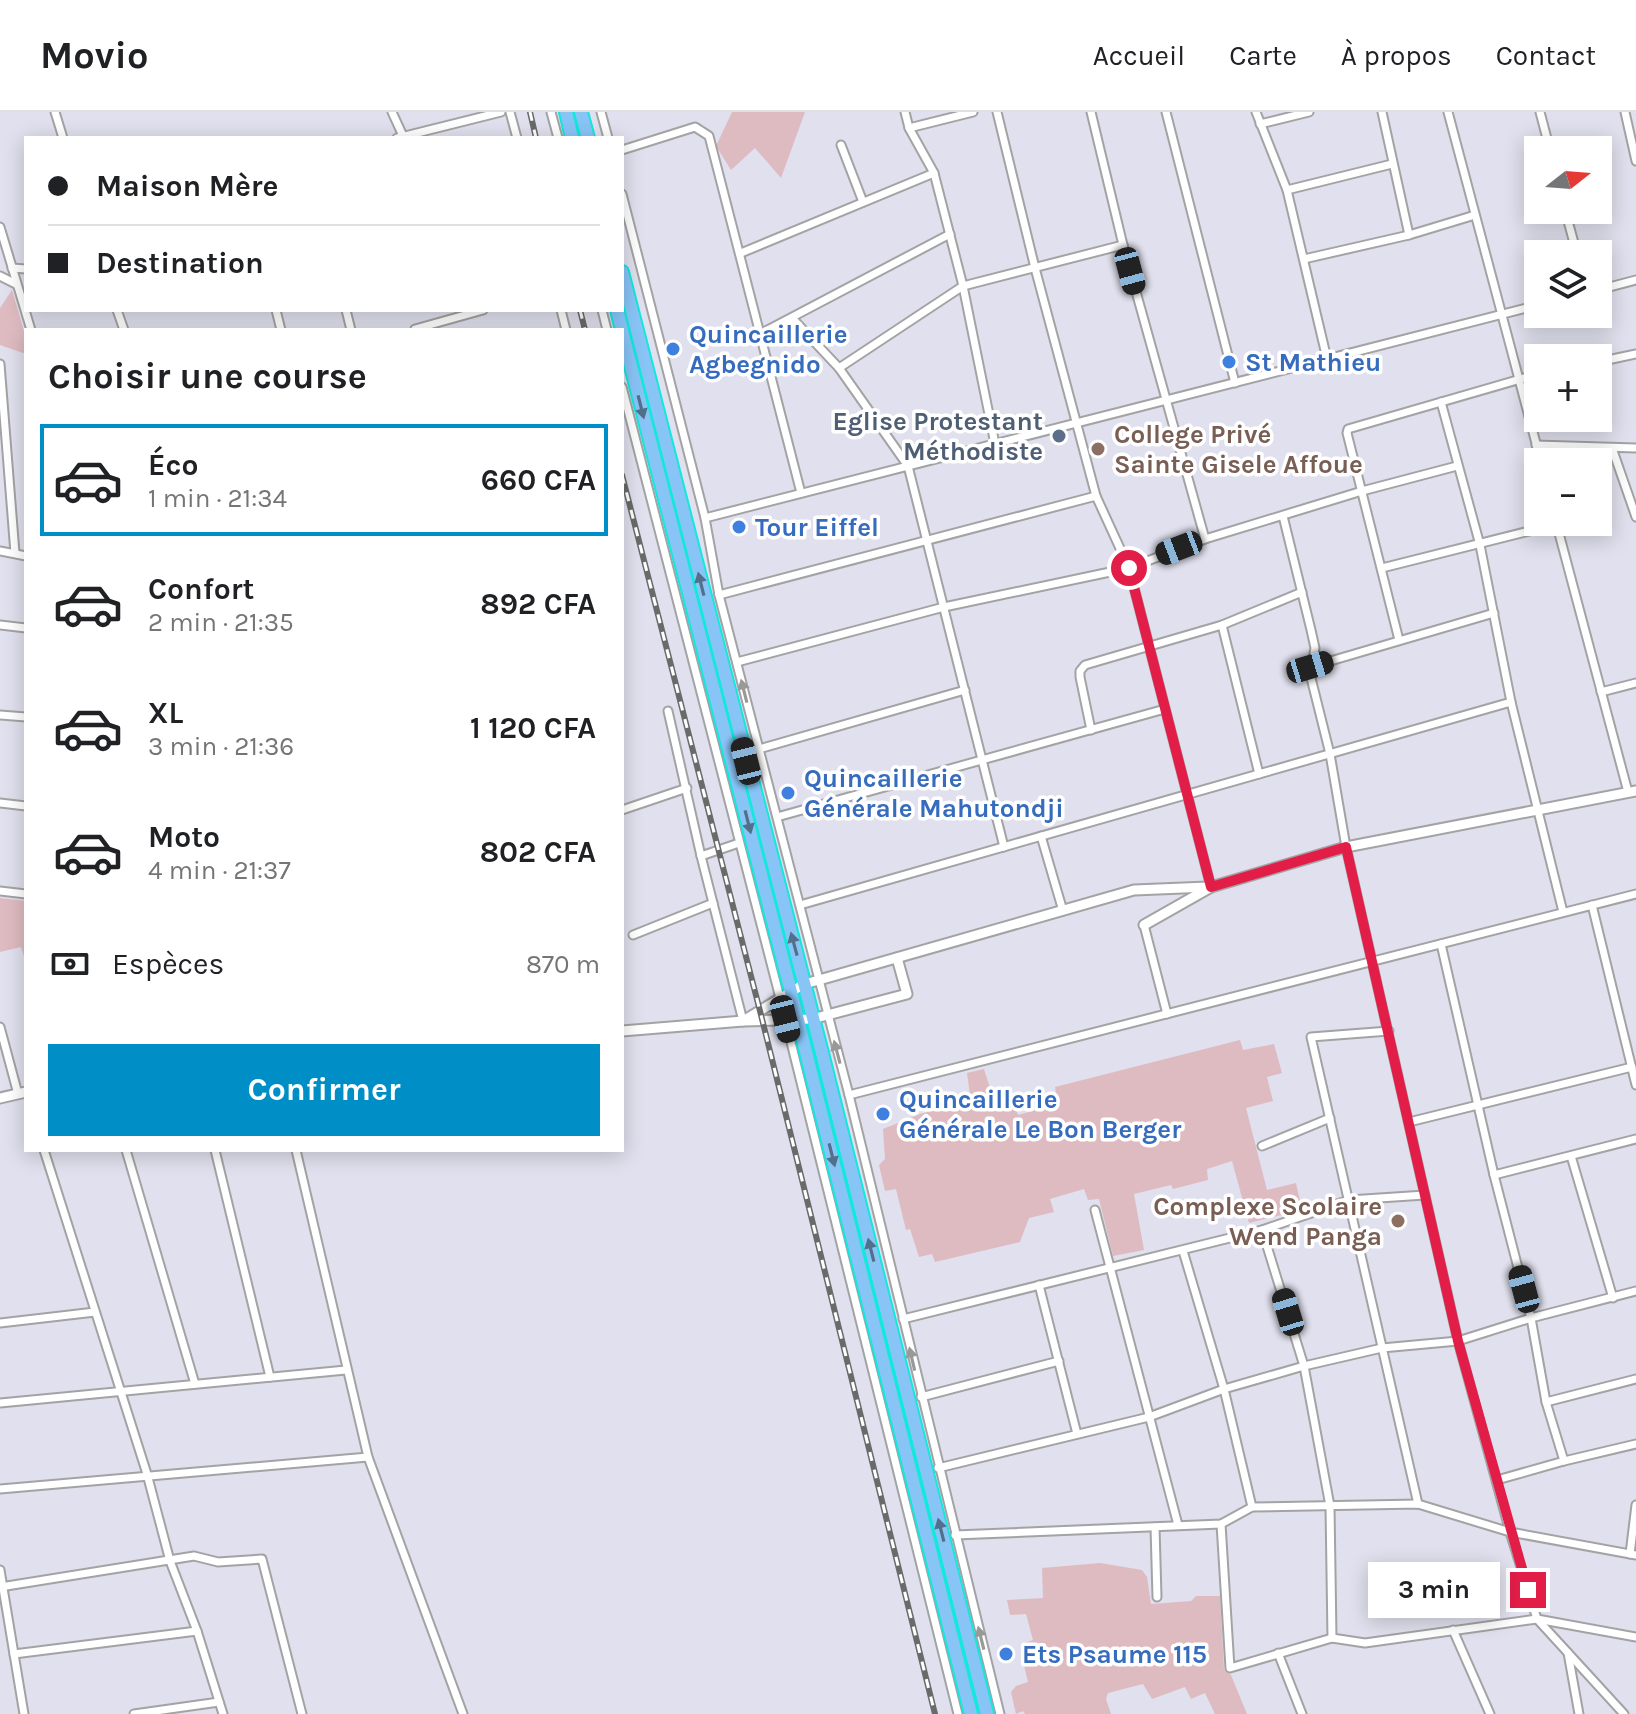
<!DOCTYPE html>
<html lang="fr">
<meta charset="utf-8">
<style>
:root{--surface:#fff;--page:#f2f2f2;--text:#202124;--muted:#757577;--line:#e0e0e0;--accent:#008ec7}
body{margin:0;font-family:Karla,sans-serif;background:var(--page);color:var(--text);height:100vh;display:flex;flex-direction:column;font-size:30px;white-space:nowrap}
*{box-sizing:border-box;margin:0}
p{font-size:26px;color:var(--muted)}
.icon{flex:none;width:44px;height:44px;fill:none;stroke:currentColor;stroke-width:2;stroke-linecap:round;stroke-linejoin:round}
.map{position:relative;flex:1;overflow:hidden}
.sheet{position:absolute;left:24px;top:216px;width:600px;height:824px;display:flex;flex-direction:column;background:var(--surface);border-radius:0px;box-shadow:0 4px 20px #0003}
.sheet>*{flex:none}
.hud{position:absolute;left:24px;top:24px;width:600px;height:176px;border-radius:0px;box-shadow:0 4px 20px #0003;display:grid;align-content:center;height:176px;padding:0 24px;background:var(--surface)}
.needle{width:52px;rotate:73deg}
.controls{position:absolute;left:1524px;top:24px;display:grid;gap:16px}
.controls a{display:grid;place-items:center;width:88px;height:88px;border-radius:0px;background:var(--surface);box-shadow:0 4px 20px #0003;font-size:40px}
.end{position:absolute;width:36px;height:36px;margin:-18px;border:10px solid #e11d48;background:#fff;box-shadow:0 0 0 4px #fff}
.from{border-radius:50%}
.bubble{position:absolute;height:56px;border-radius:0px;background:var(--surface);box-shadow:0 4px 20px #0003;font-size:26px;font-weight:700;line-height:56px;text-align:center}
.car{position:absolute;width:24px;height:48px;margin:-24px -12px;border-radius:10px;box-shadow:0 0 6px 2px #0007;background:linear-gradient(#222 24%,#8ab4d8 0 40%,#222 0 76%,#8ab4d8 0 86%,#222 0)}
.hud b{display:flex;align-items:center;gap:28px;height:76px;font-size:30px}
.hud b+b{border-top:2px solid var(--line)}
.hud i{width:20px;height:20px;background:var(--text)}
ul{padding:0;list-style:none}
li{display:flex;align-items:center;gap:24px;height:112px;margin:0 16px 12px;padding:0 8px;border:4px solid transparent;border-radius:0px}
li div{flex:1}
li b{display:block;font-size:30px}
li em{font-style:normal;font-weight:700}
li.active{border-color:var(--accent)}
li>.icon{width:72px;height:72px;stroke-width:1.5}
h2{padding:0 24px;font-size:36px;line-height:96px}
.pay{display:flex;align-items:center;gap:20px;height:88px;padding:0 24px;font-size:30px}
.pay p{margin-inline-start:auto}
.primary-button{display:flex;gap:16px;margin-top:auto;padding:16px 24px}
.primary-button a{flex:1;height:92px;border-radius:0px;background:var(--accent);color:#fff;font-size:32px;font-weight:700;line-height:92px;text-align:center}
header{display:flex;align-items:center;gap:48px;box-sizing:border-box;height:112px;padding:0 40px;background:var(--surface);border-bottom:2px solid var(--line)}
header strong{font-size:38px}
nav{display:flex;gap:44px;margin-inline-start:auto;font-size:28px}
.map>svg:first-child{display:block}
</style>
<header>
<strong>Movio</strong>
<nav><a>Accueil</a><a>Carte</a><a>À propos</a><a>Contact</a></nav>
</header>
<div class="map">
<svg width="1636" height="1602" viewBox="0 0 1636 1602">
<rect width="100%" height="100%" fill="#e0e0ee"/>
<g fill="#debbc1">
<polygon points="732,0 805,0 781,66 755,36 731,58 716,34"/>
<polygon points="12,178 26,226 26,242 0,233 0,196"/>
<polygon points="0,786 26,789 26,851 21,835 0,840"/>
<polygon points="1240,928 1243,938 1274,932 1282,961 1267,965 1273,989 1246,996 1267,1078 1296,1071 1302,1098 1249,1111 1232,1049 1207,1057 1208,1068 1173,1077 1171,1073 1134,1082 1144,1138 1113,1144 1099,1087 1088,1088 1084,1077 1050,1087 1054,1100 1029,1106 1020,1130 935,1150 932,1142 919,1145 910,1117 906,1118 896,1077 885,1079 879,1053 885,1047 883,1017 920,1002 947,995 947,990 970,983 967,961 984,957 991,979 1008,977 1018,1003 1058,992 1055,975"/>
<polygon points="1100,1451 1142,1458 1147,1465 1151,1492 1191,1489 1196,1484 1220,1484 1224,1557 1231,1563 1247,1602 1215,1602 1205,1581 1191,1587 1185,1575 1152,1587 1143,1572 1108,1581 1106,1587 1111,1602 1025,1602 1023,1599 1016,1602 1011,1580 1016,1574 1028,1570 1022,1545 1027,1542 1024,1531 1033,1528 1026,1502 1010,1503 1007,1488 1043,1486 1042,1456"/>
</g>
<g fill="none" stroke-linecap="round" stroke-linejoin="round">
<defs>
<g id="minor">
<polyline points="55,0 63,26"/>
<polyline points="392,0 403,24"/>
<polyline points="510,0 517,26"/>
<polyline points="551,0 558,26"/>
<polyline points="601,0 608,26"/>
<polyline points="905,0 909,16 934,61 963,174 995,332"/>
<polyline points="997,0 1035,156 1096,384 1129,456 1211,775"/>
<polyline points="1091,0 1123,133 1205,427"/>
<polyline points="1166,0 1235,271"/>
<polyline points="1256,0 1287,78 1327,247"/>
<polyline points="1382,0 1409,123"/>
<polyline points="1448,0 1541,350"/>
<polyline points="1540,0 1550,38"/>
<polyline points="1625,0 1636,49"/>
<polyline points="1260,12 1309,0"/>
<polyline points="909,16 973,0"/>
<polyline points="397,26 501,0"/>
<polyline points="841,33 863,90"/>
<polyline points="622,38 695,15 709,24 801,381"/>
<polyline points="1287,78 1392,52"/>
<polyline points="622,82 705,406 719,483 849,983 1000,1602"/>
<polyline points="1565,98 1577,142"/>
<polyline points="0,115 31,218"/>
<polyline points="741,141 934,61"/>
<polyline points="1304,147 1409,123 1475,103"/>
<polyline points="12,156 26,157"/>
<polyline points="0,164 16,172"/>
<polyline points="1598,178 1636,168"/>
<polyline points="117,198 124,218"/>
<polyline points="276,198 281,218"/>
<polyline points="346,198 351,218"/>
<polyline points="561,198 566,218"/>
<polyline points="602,198 607,218"/>
<polyline points="792,206 839,256 908,354 1004,735"/>
<polyline points="415,217 483,198"/>
<polyline points="760,222 950,122"/>
<polyline points="1598,250 1636,242"/>
<polyline points="0,252 15,441"/>
<polyline points="839,256 963,174 1123,133"/>
<polyline points="622,275 780,886 958,1602"/>
<polyline points="1441,290 1480,433 1511,590 1563,800"/>
<polyline points="1536,333 1636,336"/>
<polyline points="1612,336 1636,405"/>
<polyline points="1283,404 1311,518 1315,536 1310,562 1330,642 1346,735 1458,1229 1510,1420 1537,1507 1624,1602"/>
<polyline points="705,406 1538,193"/>
<polyline points="1556,410 1628,680"/>
<polyline points="0,439 26,444"/>
<polyline points="1382,456 1557,412"/>
<polyline points="719,483 1096,384"/>
<polyline points="0,513 26,516"/>
<polyline points="1222,513 1259,662"/>
<polyline points="1399,528 1347,321 1348,317 1538,262"/>
<polyline points="737,550 944,495 1129,456 1205,427 1362,379 1457,354"/>
<polyline points="1310,555 1494,501"/>
<polyline points="1601,580 1636,571"/>
<polyline points="668,599 701,744 743,909"/>
<polyline points="0,603 26,605"/>
<polyline points="1091,618 1080,565 1080,559 1085,553 1222,513 1302,480"/>
<polyline points="759,637 965,578"/>
<polyline points="0,691 26,694"/>
<polyline points="622,698 687,676"/>
<polyline points="777,705 1165,597"/>
<polyline points="1041,724 1063,799"/>
<polyline points="701,744 739,731"/>
<polyline points="0,779 26,782"/>
<polyline points="800,793 1511,590"/>
<polyline points="1592,793 1636,973"/>
<polyline points="1144,813 1167,902"/>
<polyline points="633,823 713,791"/>
<polyline points="1441,832 1494,1063 1531,1206 1546,1290 1564,1349"/>
<polyline points="0,915 18,982"/>
<polyline points="1389,919 1311,925 1418,1392"/>
<polyline points="849,983 1636,782"/>
<polyline points="1409,1010 1632,955"/>
<polyline points="1262,1034 1330,1006"/>
<polyline points="44,1038 147,1362 170,1449 197,1519 223,1602"/>
<polyline points="126,1038 195,1272"/>
<polyline points="215,1038 270,1265"/>
<polyline points="296,1038 368,1345 463,1602"/>
<polyline points="1571,1044 1613,1186"/>
<polyline points="1494,1063 1636,1027"/>
<polyline points="1095,1098 1178,1413"/>
<polyline points="1262,1118 1304,1254 1330,1394 1332,1526"/>
<polyline points="1183,1139 1224,1277 1252,1395"/>
<polyline points="1039,1173 1077,1322"/>
<polyline points="903,1207 1262,1118 1349,1088 1425,1083"/>
<polyline points="0,1211 95,1200"/>
<polyline points="921,1285 1059,1249"/>
<polyline points="1546,1290 1636,1267"/>
<polyline points="0,1291 346,1258"/>
<polyline points="938,1356 1149,1305 1224,1277 1304,1254 1382,1236 1458,1229 1531,1206 1636,1179"/>
<polyline points="1497,1368 1564,1349 1636,1332"/>
<polyline points="0,1377 368,1345"/>
<polyline points="1221,1412 1230,1556 1332,1526 1365,1531 1537,1507 1636,1525"/>
<polyline points="1155,1415 1157,1485"/>
<polyline points="955,1423 1221,1412 1252,1395 1418,1392 1510,1420 1636,1443"/>
<polyline points="1630,1442 1636,1393"/>
<polyline points="0,1458 24,1602"/>
<polyline points="0,1475 194,1444 218,1450 262,1447 302,1602"/>
<polyline points="1453,1518 1490,1602"/>
<polyline points="1278,1541 1302,1602"/>
<polyline points="1568,1541 1579,1602"/>
<polyline points="14,1542 197,1519"/>
<polyline points="134,1602 219,1590"/>
</g>
<g id="tertiary">
<polyline points="1144,813 1211,775 1346,735 1636,679"/>
<polyline points="743,909 804,872 819,868 1134,778 1208,775"/>
<polyline points="622,919 743,909 812,907 907,882 897,846"/>
<polyline points="0,986 26,980"/>
</g>
<g id="trunk">
<polyline points="566,0 572,26"/>
<polyline points="581,0 588,26"/>
<polyline points="622,160 822,941 987,1602"/>
<polyline points="617,198 622,218"/>
<polyline points="622,219 791,880 971,1602"/>
</g>
</defs>
<use href="#minor" stroke="#a3a3a3" stroke-width="11"/>
<use href="#tertiary" stroke="#a3a3a3" stroke-width="13"/>
<use href="#trunk" stroke="#12e8dc" stroke-width="16"/>
<use href="#minor" stroke="#fff" stroke-width="7"/>
<use href="#tertiary" stroke="#fff" stroke-width="9"/>
<use href="#trunk" stroke="#89c4f7" stroke-width="12"/>
<defs>
<g id="rail">
<polyline points="530,0 536,26"/>
<polyline points="580,198 585,218"/>
<polyline points="622,363 760,899 935,1602"/>
</g>
</defs>
<use href="#rail" stroke="#6a6a6a" stroke-width="6"/>
<use href="#rail" stroke="#fff" stroke-width="3" stroke-dasharray="9" stroke-linecap="butt"/>
</g>
<defs><path id="oneway-solid" d="M-6-.8H1V-3.2L6.5 0L1 3.2V.8H-6Z" transform="scale(2)"/></defs>
<g fill="#52708a">
<use href="#oneway-solid" transform="translate(641 295) rotate(76)"/>
<use href="#oneway-solid" transform="translate(701 472) rotate(-104)"/>
<use href="#oneway-solid" transform="translate(748 710) rotate(76)"/>
<use href="#oneway-solid" transform="translate(794 832) rotate(-105)"/>
<use href="#oneway-solid" transform="translate(832 1043) rotate(76)"/>
<use href="#oneway-solid" transform="translate(871 1138) rotate(-104)"/>
<use href="#oneway-solid" transform="translate(941 1418) rotate(-104)"/>
</g>
<g fill="#999">
<use href="#oneway-solid" transform="translate(744 579) rotate(-104)"/>
<use href="#oneway-solid" transform="translate(837 940) rotate(-105)"/>
<use href="#oneway-solid" transform="translate(912 1247) rotate(-103)"/>
<use href="#oneway-solid" transform="translate(981 1526) rotate(-104)"/>
</g>
<g fill="none" stroke-linecap="round" stroke-linejoin="round">
<polyline stroke="#e11d48" stroke-width="10" points="1129,456 1211,775 1346,735 1458,1229 1528,1478"/>
</g>
<g fill="#3f7fe0" stroke="#fff" stroke-width="3">
<circle cx="673" cy="237" r="8"/>
<circle cx="1229" cy="250" r="8"/>
<circle cx="739" cy="415" r="8"/>
<circle cx="788" cy="681" r="8"/>
<circle cx="883" cy="1002" r="8"/>
<circle cx="1006" cy="1542" r="8"/>
</g>
<circle fill="#5c6f8a" stroke="#fff" stroke-width="3" cx="1059" cy="324" r="8"/>
<g fill="#8d6e63" stroke="#fff" stroke-width="3">
<circle cx="1098" cy="337" r="8"/>
<circle cx="1398" cy="1109" r="8"/>
</g>
<g text-anchor="middle" stroke-width="7" stroke-linejoin="round" paint-order="stroke">
<g font-size="26" font-weight="bold" fill="#366cbe" stroke="#fff" text-anchor="start">
<text x="689" y="231">Quincaillerie<tspan x="689" dy="30">Agbegnido</tspan></text>
<text x="1245" y="259">St Mathieu</text>
<text x="755" y="424">Tour Eiffel</text>
<text x="804" y="675">Quincaillerie<tspan x="804" dy="30">Générale Mahutondji</tspan></text>
<text x="899" y="996">Quincaillerie<tspan x="899" dy="30">Générale Le Bon Berger</tspan></text>
<text x="1022" y="1551">Ets Psaume 115</text>
</g>
<g font-size="26" font-weight="bold" fill="#4e5e75" stroke="#fff" text-anchor="end">
<text x="1043" y="318">Eglise Protestant<tspan x="1043" dy="30">Méthodiste</tspan></text>
</g>
<g font-size="26" font-weight="bold" fill="#785e54" stroke="#fff" text-anchor="start">
<text x="1114" y="331">College Privé<tspan x="1114" dy="30">Sainte Gisele Affoue</tspan></text>
<text x="1382" y="1103" text-anchor="end">Complexe Scolaire<tspan x="1382" dy="30">Wend Panga</tspan></text>
</g>
</g>
</svg>
<div class="controls">
<a><svg class="needle" viewBox="-14 -14 28 28"><path d="M0-13l5 13h-10z" fill="#e53935"/><path d="M0 13l5-13h-10z" fill="#757577"/></svg></a>
<a><svg class="icon" aria-label="layers" viewBox="0 0 24 24"><path d="M12 4l9 5-9 5-9-5zM3 14l9 5 9-5"/></svg></a>
<a>+</a>
<a>−</a>
</div>
<i class="end from" style="left:1129px;top:456px"></i>
<i class="end" style="left:1528px;top:1478px"></i>
<div class="bubble" style="left:1368px;top:1450px;width:132px">3 min</div>
<i class="car" style="left:1130px;top:159px;rotate:165deg"></i>
<i class="car" style="left:1179px;top:436px;rotate:249deg"></i>
<i class="car" style="left:1310px;top:555px;rotate:73deg"></i>
<i class="car" style="left:746px;top:649px;rotate:346deg"></i>
<i class="car" style="left:785px;top:907px;rotate:166deg"></i>
<i class="car" style="left:1524px;top:1177px;rotate:345deg"></i>
<i class="car" style="left:1288px;top:1200px;rotate:343deg"></i>
<div class="hud">
<b><i class="from"></i>Maison Mère</b>
<b><i></i>Destination</b>
</div>
<section class="sheet">
<h2>Choisir une course</h2>
<ul>
<li class="active"><svg class="icon" aria-label="car" viewBox="0 0 24 24"><path d="M5 17H2v-5l4-1 3-4h7l3 4 3 1v5h-3M9 17h6M6 11h13"/><circle cx="7" cy="17" r="2"/><circle cx="17" cy="17" r="2"/></svg><div><b>Éco</b><p>1 min · 21:34</p></div><em>660 CFA</em></li>
<li><svg class="icon" aria-label="car" viewBox="0 0 24 24"><path d="M5 17H2v-5l4-1 3-4h7l3 4 3 1v5h-3M9 17h6M6 11h13"/><circle cx="7" cy="17" r="2"/><circle cx="17" cy="17" r="2"/></svg><div><b>Confort</b><p>2 min · 21:35</p></div><em>892 CFA</em></li>
<li><svg class="icon" aria-label="car" viewBox="0 0 24 24"><path d="M5 17H2v-5l4-1 3-4h7l3 4 3 1v5h-3M9 17h6M6 11h13"/><circle cx="7" cy="17" r="2"/><circle cx="17" cy="17" r="2"/></svg><div><b>XL</b><p>3 min · 21:36</p></div><em>1 120 CFA</em></li>
<li><svg class="icon" aria-label="car" viewBox="0 0 24 24"><path d="M5 17H2v-5l4-1 3-4h7l3 4 3 1v5h-3M9 17h6M6 11h13"/><circle cx="7" cy="17" r="2"/><circle cx="17" cy="17" r="2"/></svg><div><b>Moto</b><p>4 min · 21:37</p></div><em>802 CFA</em></li>
</ul>
<div class="pay"><svg class="icon" aria-label="cash" viewBox="0 0 24 24"><path d="M3 7h18v10H3z"/><circle cx="12" cy="12" r="2"/></svg>Espèces<p>870 m</p></div>
<div class="primary-button"><a>Confirmer</a></div>
</section>
</div>
